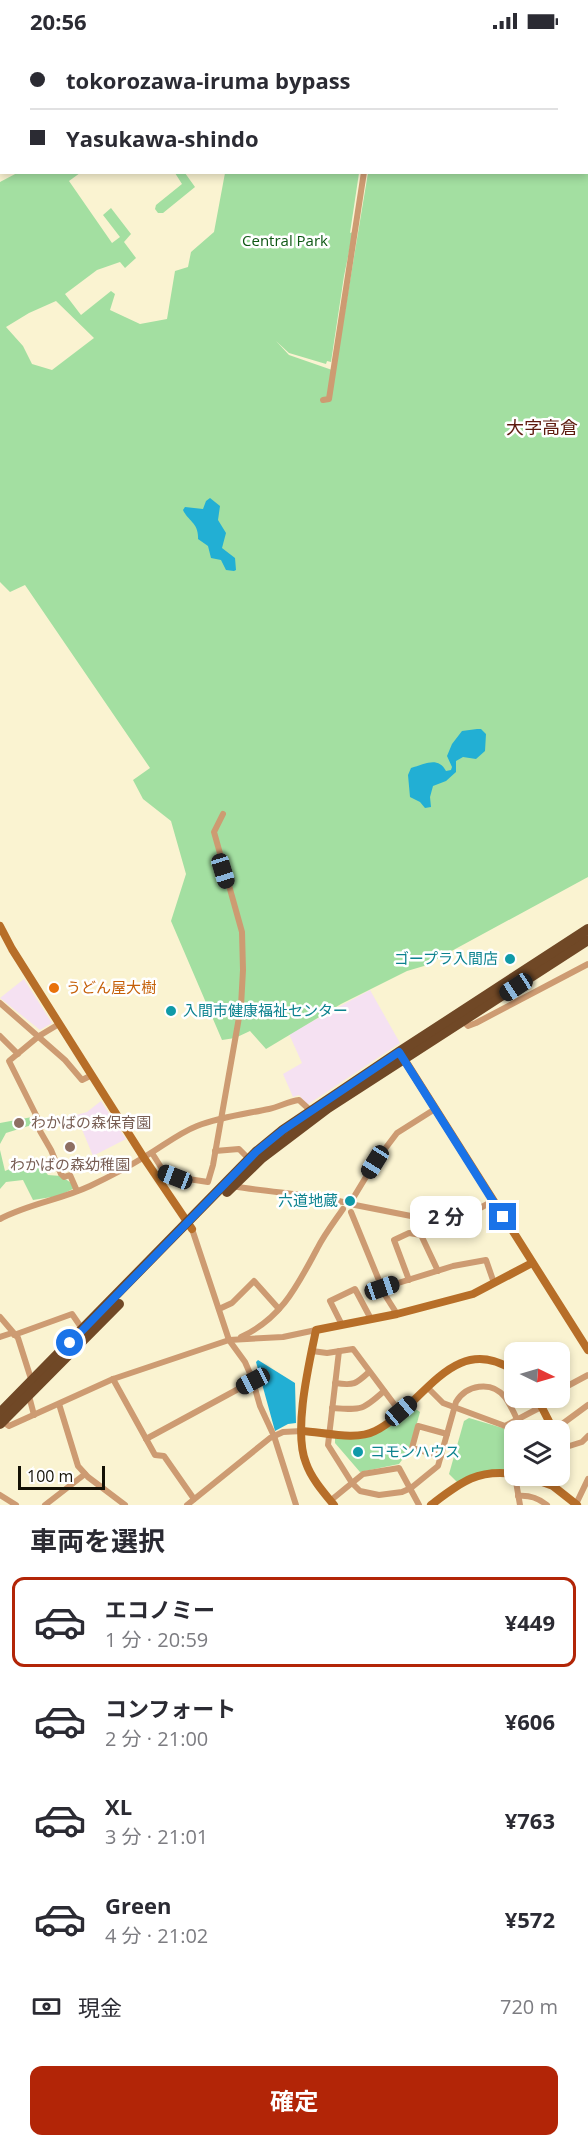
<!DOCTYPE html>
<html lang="ja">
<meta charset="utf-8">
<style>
:root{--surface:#fff;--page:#f2f2f3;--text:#2b2b33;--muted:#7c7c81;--line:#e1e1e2;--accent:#b22507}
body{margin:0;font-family:"Open Sans","Noto Sans JP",sans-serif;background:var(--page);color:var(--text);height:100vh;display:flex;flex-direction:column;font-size:22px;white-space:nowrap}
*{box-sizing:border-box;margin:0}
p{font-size:20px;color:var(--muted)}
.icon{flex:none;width:33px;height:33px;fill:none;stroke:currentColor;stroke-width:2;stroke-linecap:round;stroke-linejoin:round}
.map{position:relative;height:1463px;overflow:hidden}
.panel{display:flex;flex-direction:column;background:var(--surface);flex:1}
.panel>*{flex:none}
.hud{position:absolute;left:0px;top:0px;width:588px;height:132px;box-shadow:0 3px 9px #0003;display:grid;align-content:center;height:132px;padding:0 30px;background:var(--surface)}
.needle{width:39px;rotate:95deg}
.fabs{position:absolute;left:504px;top:1300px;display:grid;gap:12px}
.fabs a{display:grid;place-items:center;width:66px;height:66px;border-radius:12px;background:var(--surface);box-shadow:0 3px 9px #0003;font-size:30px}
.scale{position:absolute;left:18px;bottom:15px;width:87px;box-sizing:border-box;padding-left:6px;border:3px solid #131005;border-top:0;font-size:16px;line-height:21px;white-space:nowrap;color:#131005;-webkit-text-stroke:4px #fff;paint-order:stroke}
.end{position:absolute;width:27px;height:27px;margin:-14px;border:8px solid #1a73e8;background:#fff;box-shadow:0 0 0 3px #fff}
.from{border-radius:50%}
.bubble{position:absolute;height:42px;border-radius:12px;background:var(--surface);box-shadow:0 3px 9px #0003;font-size:20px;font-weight:700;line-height:42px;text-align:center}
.car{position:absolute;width:18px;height:36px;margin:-18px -9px;border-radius:8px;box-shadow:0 0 4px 2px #0007;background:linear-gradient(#222 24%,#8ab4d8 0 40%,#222 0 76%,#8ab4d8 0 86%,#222 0)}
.hud b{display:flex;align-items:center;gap:21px;height:57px;font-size:22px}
.hud b+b{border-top:2px solid var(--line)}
.hud i{width:15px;height:15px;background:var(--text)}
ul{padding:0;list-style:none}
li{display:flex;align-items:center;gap:18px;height:90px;margin:0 12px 9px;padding:0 18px;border:3px solid transparent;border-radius:12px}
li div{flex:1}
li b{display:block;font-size:22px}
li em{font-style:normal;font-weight:700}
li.on{border-color:var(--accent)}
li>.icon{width:54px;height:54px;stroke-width:1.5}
h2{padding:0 30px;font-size:27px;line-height:72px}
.pay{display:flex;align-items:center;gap:15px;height:66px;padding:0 30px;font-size:22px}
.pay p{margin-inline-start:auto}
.action{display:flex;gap:12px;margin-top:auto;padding:12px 30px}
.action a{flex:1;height:69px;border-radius:12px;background:var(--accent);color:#fff;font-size:24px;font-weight:700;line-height:69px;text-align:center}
.status{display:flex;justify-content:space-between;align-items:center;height:42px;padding:0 30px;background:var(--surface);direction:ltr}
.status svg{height:16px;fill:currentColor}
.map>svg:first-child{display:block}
</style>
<div class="status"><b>20:56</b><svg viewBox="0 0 49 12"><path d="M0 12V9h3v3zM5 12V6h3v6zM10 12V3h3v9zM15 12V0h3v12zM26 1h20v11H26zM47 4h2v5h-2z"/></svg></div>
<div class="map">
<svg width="588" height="1463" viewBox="0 0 588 1463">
<rect width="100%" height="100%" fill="#faf3d1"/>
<g fill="#f5e1f2">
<polygon points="24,937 52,981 40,988 0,956"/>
<polygon points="370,948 400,1001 307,1063 299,1053 293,1055 283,1032 302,1021 289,992"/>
<polygon points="101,1059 126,1097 93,1114 76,1073 87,1070"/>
</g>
<g fill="#a3dfa1" fill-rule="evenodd">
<path d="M388 0H588V835L424 924 407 929 341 962 266 1007 250 989 235 996 222 998 171 879 186 832 171 779 143 757 133 738 150 726 25 543 10 550 0 540V140L17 131H80L69 139 112 201 120 195 103 173 111 166 131 192 124 200 136 216 125 226 120 220 97 228 65 252 81 273 111 249 115 252 110 268 140 282 167 277 175 229 188 225 191 210 214 190 225 131H359L350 191 353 190 344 234 331 320 327 319 326 322 289 311 276 299 289 313 335 329 368 131 586 130V2L388 1ZM56 259 94 296 52 328 32 322 23 304 6 285 29 271Z"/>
<polygon points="175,131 185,131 195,145 163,171 158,171 155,167 156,163 182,142"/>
<polygon points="32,1075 38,1081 6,1091 0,1102 0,1081"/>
<polygon points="0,1108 5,1129 35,1116 48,1133 61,1134 77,1145 58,1154 33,1158 23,1138 6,1140 0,1147"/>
<polygon points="411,1364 420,1370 410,1407 399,1422 360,1430 335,1401 335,1394 363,1396"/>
<polygon points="469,1376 506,1387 514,1408 514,1430 457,1440 449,1432 464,1379"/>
</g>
<g fill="#22afd4">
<path d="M210 456 220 464 218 478 226 491 222 506 235 516 236 528 234 529 226 528 221 518 211 516 208 504 198 497C199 481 188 479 183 468L185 465 203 467 206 459Z"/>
<path d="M477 687H481L486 692 485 709 476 717 463 715 456 719V730L446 739 433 744 430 755 431 765 425 766 420 760 410 755 408 733 411 726C425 722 438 714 446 729L451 728 452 725 447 714 452 702 462 689Z"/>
<polygon points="258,1318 295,1341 296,1381 288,1382 275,1389 256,1320"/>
</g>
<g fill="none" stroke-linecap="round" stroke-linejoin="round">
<g stroke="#cd9b72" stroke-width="6">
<polyline points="383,2 383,0"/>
<polyline points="323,358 329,357 364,130"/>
<polyline points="0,961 65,1018 82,1038 92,1033"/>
<polyline points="463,979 468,984 476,981 588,922"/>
<polyline points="59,982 39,994 9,1019 41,1083 40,1089 51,1108 61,1132 64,1135 70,1133 77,1149"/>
<polyline points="0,994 18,1012"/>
<polyline points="215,1109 239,1107 249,1117"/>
<polyline points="152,1111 164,1130 175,1135 208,1140 213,1123 241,964 243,928 242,890 214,790 223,772"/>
<path d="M233 1144C270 1151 307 1151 343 1160"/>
<polyline points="352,1158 375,1120 397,1091 435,1067"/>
<polyline points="355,1163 411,1174 456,1179 493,1159"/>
<polyline points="351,1170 385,1253 397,1272"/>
<path d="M0 1177C28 1162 60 1158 90 1144 109 1135 128 1125 146 1114 163 1104 179 1091 197 1084 220 1075 245 1072 269 1067 279 1065 289 1059 299 1058L311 1069"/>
<polyline points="192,1187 229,1298 245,1320 252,1336 260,1364 274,1394 296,1463"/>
<polyline points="409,1238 394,1198 409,1191 421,1193 438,1229"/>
<polyline points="382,1246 453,1224 486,1218 494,1241"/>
<polyline points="219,1267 232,1261 254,1239 279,1267"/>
<polyline points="0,1275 18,1296 32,1340"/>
<polyline points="342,1283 330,1259 355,1247 371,1277"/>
<polyline points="14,1293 72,1272 83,1288"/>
<polyline points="0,1295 12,1291"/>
<path d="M241 1295C282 1276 297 1244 317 1207 324 1193 334 1180 343 1167"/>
<polyline points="312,1309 327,1311 353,1307 400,1370"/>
<path d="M339 1309 328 1403 352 1441 360 1449 379 1453 402 1450 411 1446 438 1424 456 1360C466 1343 491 1338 505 1355 512 1365 517 1378 523 1389"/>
<polyline points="113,1337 155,1413 164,1414 194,1457"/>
<path d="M335 1341C354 1344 356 1342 369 1330"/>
<polyline points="428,1346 443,1361 505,1384 541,1365"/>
<polyline points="560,1348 588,1333"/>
<polyline points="29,1354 34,1373"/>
<polyline points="59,1362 78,1424 88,1435 125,1463"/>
<path d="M332 1366C361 1368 362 1369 384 1349"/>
<polyline points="3,1380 9,1384 113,1337 229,1298 283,1295 316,1288"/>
<polyline points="554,1388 588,1363"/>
<polyline points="146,1397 253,1339"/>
<polyline points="563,1406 582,1400 588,1394"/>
<polyline points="441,1414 412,1406 418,1384 447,1392"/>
<polyline points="515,1434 520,1463"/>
<polyline points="0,1453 16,1463"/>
<path d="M518 1454C530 1453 538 1456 547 1463"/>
<polyline points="330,1459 363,1432 399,1426 419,1463"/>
<polyline points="576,1462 588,1437"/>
<polyline points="45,1463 85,1432"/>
<polyline points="187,1463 270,1396 283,1390 302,1389"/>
</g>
<g stroke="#b76e28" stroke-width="8">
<polyline points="0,884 12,907 144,1116 192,1187"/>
<polyline points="402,1014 588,1308"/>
<polyline points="537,1356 554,1389"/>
<path d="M302 1389C323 1390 356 1399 375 1389 422 1366 453 1287 514 1329"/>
<path d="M560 1398C566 1410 565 1421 560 1433"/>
<polyline points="526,1434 553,1444 577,1463"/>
<path d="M334 1463C324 1451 311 1436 306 1421 293 1389 309 1322 316 1288L397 1272 473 1252 532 1221"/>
<path d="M431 1463C460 1441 476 1427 514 1432"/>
</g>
<g stroke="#704826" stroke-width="10">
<polyline points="193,0 194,2"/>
<polyline points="288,0 288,2"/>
<polyline points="296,2 296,0"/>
<polyline points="227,1150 262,1116 328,1066 588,898"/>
<polyline points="0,1371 256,1110 283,1088 399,1010 588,887"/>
<polyline points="0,1382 119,1262"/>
</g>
</g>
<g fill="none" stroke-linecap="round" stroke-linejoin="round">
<polyline stroke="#1a73e8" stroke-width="8" points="70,1301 256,1110 283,1088 399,1010 503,1175"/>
</g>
<g fill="#0f9aa8" stroke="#fff" stroke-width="2">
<circle cx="510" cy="917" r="6"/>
<circle cx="171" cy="969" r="6"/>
<circle cx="350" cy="1159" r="6"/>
<circle cx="358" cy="1410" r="6"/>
</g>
<circle fill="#e8710a" stroke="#fff" stroke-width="2" cx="54" cy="946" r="6"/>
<g fill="#8d6e63" stroke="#fff" stroke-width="2">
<circle cx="19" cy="1081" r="6"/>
<circle cx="70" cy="1105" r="6"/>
</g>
<g text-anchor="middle" stroke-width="5" stroke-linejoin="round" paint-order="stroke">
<g font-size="15" fill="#0e5814" stroke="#fff">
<text x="285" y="204">Central Park</text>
</g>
<g font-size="15" fill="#0d838f" stroke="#fff" text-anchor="end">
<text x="498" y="922">ゴープラ入間店</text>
<text x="183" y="974" text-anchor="start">入間市健康福祉センター</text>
<text x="338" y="1164">六道地蔵</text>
<text x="370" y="1415" text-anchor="start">コモンハウス</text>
</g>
<g font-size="15" fill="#c56008" stroke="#fff" text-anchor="start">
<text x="66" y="951">うどん屋大樹</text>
</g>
<g font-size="15" fill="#785e54" stroke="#fff" text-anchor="start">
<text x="31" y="1086">わかばの森保育園</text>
<text x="70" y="1128" text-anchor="middle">わかばの森幼稚園</text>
</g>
<g font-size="18" fill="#5d1a0e" stroke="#fff">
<text x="542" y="392">大字高倉</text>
</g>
</g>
</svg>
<div class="fabs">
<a><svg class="needle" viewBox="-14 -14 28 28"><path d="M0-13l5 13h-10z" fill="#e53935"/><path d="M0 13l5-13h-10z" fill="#7c7c81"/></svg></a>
<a><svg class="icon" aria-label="layers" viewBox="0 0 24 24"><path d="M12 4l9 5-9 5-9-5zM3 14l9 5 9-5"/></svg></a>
</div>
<div class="scale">100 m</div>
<i class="end from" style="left:70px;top:1301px"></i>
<i class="end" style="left:503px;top:1175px"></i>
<div class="bubble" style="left:410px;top:1154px;width:72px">2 分</div>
<i class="car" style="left:223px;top:829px;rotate:163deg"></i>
<i class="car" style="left:516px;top:945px;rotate:237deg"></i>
<i class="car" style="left:375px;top:1120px;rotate:212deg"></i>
<i class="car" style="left:175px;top:1135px;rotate:291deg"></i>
<i class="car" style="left:382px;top:1246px;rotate:71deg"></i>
<i class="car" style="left:253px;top:1339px;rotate:242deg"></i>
<i class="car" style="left:401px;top:1369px;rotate:50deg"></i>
<div class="hud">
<b><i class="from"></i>tokorozawa-iruma bypass</b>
<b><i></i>Yasukawa-shindo</b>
</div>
</div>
<section class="panel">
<h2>車両を選択</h2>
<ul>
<li class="on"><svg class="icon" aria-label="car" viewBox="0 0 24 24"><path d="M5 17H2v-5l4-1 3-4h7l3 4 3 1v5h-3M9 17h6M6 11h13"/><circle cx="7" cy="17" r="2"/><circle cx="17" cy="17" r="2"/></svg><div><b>エコノミー</b><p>1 分 · 20:59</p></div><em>¥449</em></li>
<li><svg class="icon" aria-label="car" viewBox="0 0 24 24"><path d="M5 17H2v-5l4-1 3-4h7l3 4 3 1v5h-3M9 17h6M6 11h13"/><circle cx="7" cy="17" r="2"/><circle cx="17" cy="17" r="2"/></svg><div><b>コンフォート</b><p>2 分 · 21:00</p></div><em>¥606</em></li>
<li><svg class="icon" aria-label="car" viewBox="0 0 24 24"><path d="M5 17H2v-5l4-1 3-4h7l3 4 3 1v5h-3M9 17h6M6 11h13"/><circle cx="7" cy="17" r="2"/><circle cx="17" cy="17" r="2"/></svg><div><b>XL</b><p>3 分 · 21:01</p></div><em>¥763</em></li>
<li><svg class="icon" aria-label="car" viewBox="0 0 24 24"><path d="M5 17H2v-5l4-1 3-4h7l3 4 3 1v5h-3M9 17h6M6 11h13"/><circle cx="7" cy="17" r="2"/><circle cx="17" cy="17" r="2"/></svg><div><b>Green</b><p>4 分 · 21:02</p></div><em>¥572</em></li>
</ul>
<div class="pay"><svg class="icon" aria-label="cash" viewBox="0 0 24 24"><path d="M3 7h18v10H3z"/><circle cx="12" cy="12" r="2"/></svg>現金<p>720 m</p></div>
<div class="action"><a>確定</a></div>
</section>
